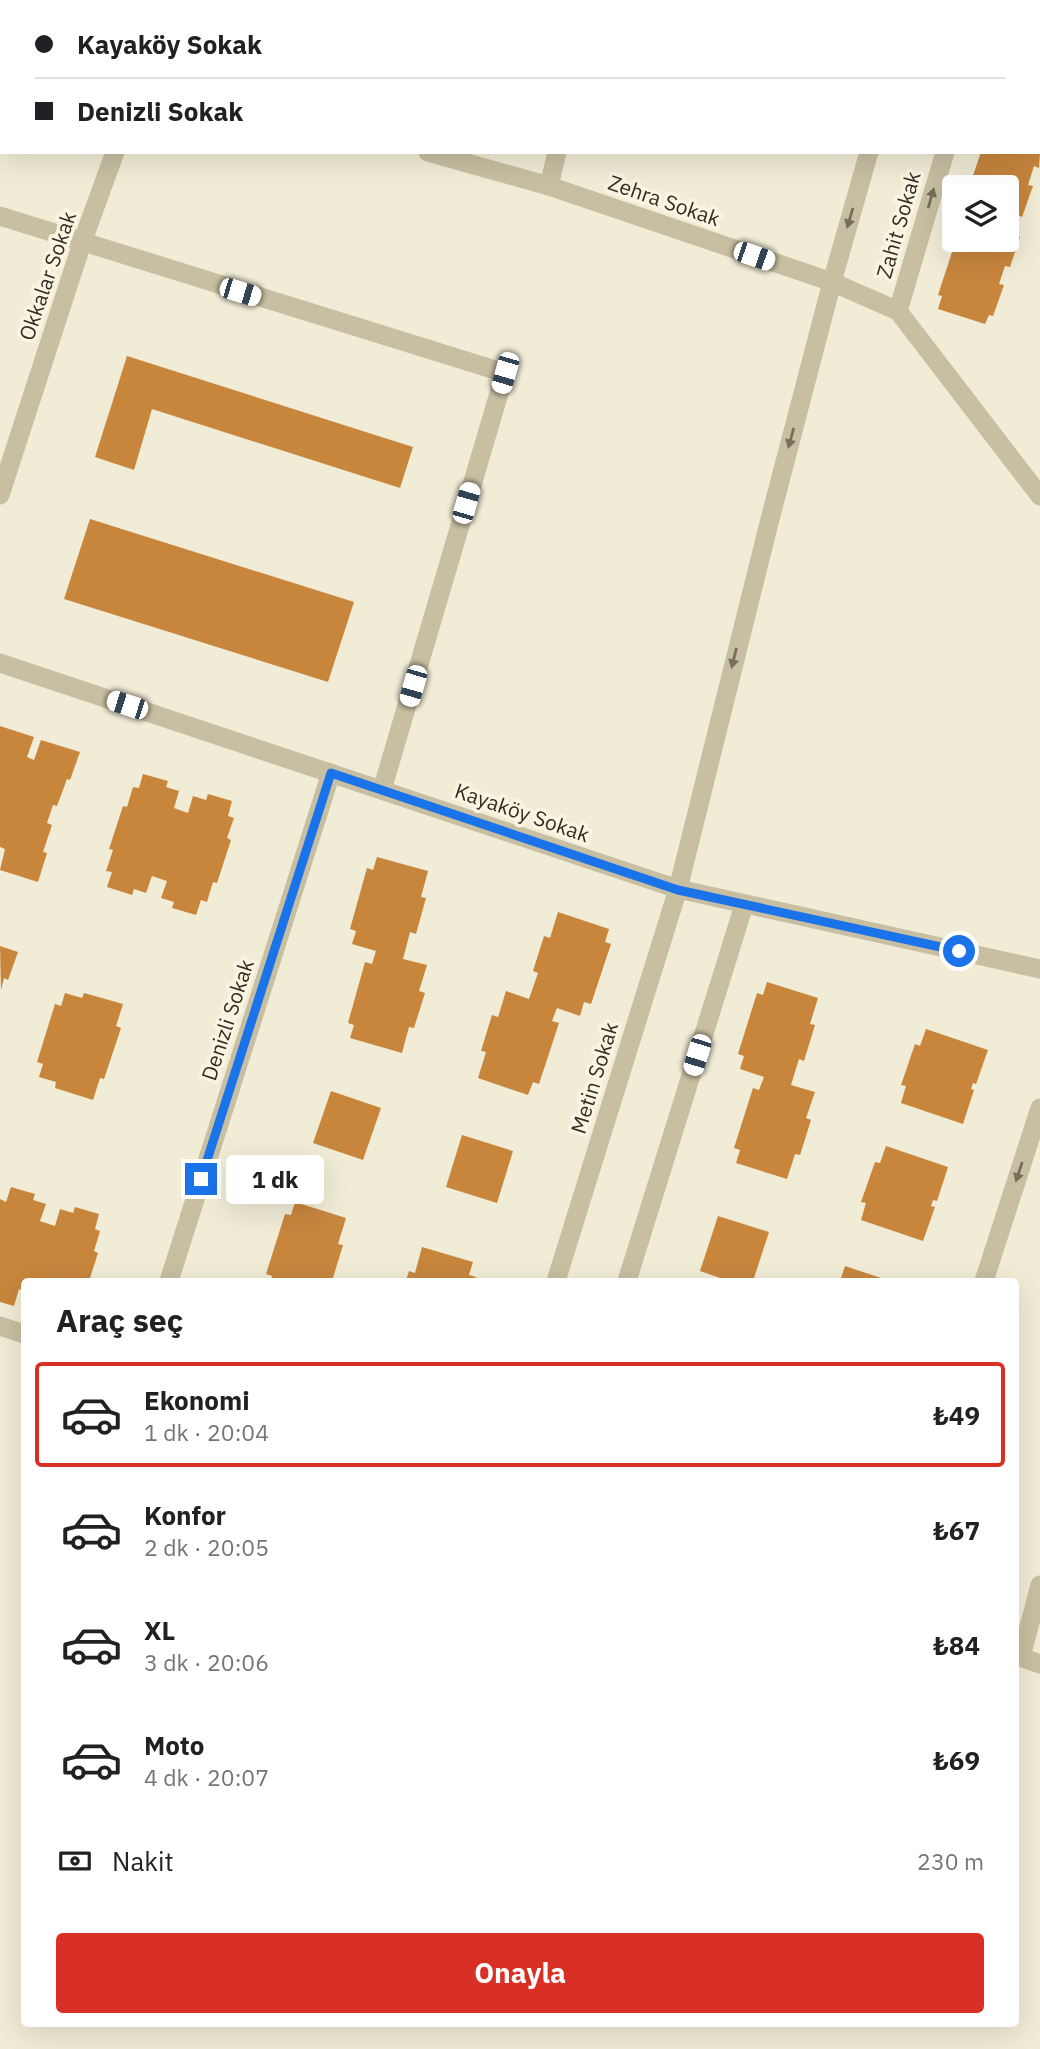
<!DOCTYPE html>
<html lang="tr">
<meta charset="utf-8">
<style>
:root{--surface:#fff;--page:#f6f6f6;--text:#202124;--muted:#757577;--line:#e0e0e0;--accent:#d93025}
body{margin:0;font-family:"IBM Plex Sans",sans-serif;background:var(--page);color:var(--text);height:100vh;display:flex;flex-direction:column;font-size:26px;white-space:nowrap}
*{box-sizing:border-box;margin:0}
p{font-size:23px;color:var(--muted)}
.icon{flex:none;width:38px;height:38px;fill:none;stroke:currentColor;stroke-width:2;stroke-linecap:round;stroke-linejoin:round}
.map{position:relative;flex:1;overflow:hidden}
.details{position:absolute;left:21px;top:1278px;width:998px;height:749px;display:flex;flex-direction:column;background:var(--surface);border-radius:7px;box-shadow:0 7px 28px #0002}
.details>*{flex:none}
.guide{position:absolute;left:0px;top:0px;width:1041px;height:154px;box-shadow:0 7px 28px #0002;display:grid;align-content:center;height:154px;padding:0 35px;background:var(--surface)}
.buttons{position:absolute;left:942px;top:175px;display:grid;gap:14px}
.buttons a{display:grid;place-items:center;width:77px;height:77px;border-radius:7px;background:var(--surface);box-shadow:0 7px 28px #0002;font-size:35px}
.end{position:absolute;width:32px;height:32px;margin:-16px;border:9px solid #1a73e8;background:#fff;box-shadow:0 0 0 4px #fff}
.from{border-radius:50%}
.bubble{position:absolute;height:49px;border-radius:7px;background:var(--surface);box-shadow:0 7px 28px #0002;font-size:23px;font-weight:700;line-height:49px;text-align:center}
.car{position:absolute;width:21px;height:42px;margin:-21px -10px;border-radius:9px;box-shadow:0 0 5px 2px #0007;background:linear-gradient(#fff 24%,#345 0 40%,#fff 0 76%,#345 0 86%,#fff 0)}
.guide b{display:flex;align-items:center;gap:24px;height:66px;font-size:26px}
.guide b+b{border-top:2px solid var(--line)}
.guide i{width:18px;height:18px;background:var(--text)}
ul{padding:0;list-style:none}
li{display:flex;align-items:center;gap:21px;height:105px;margin:0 14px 10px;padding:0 21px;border:4px solid transparent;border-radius:7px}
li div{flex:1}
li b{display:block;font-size:26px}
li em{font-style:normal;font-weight:700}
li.active{border-color:var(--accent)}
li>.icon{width:63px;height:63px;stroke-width:1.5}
h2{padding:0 35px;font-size:32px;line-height:84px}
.pay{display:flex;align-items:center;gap:18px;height:77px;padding:0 35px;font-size:26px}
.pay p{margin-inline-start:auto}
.button{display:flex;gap:14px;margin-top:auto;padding:14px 35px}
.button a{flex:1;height:80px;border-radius:7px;background:var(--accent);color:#fff;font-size:28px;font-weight:700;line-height:80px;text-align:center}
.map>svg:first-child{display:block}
</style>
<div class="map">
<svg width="1040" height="2049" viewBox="0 0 1040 2049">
<rect width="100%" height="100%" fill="#f1ecd6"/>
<g fill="#c8863d">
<polygon points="981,152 1040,152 1039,168 1034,166 1028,185 1033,186 1022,217 1018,215 1015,225 1018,225 1015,235 1020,237 1010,267 1005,266 999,284 1004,285 993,316 989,315 985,324 938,309 942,296 938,295 956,240 1006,240 1006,187 969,187"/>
<polygon points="127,356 413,447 400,488 152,409 134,470 95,457"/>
<polygon points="90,519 354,602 328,682 64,599"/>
<polygon points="0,726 34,737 27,757 34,760 41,740 80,752 70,780 67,779 57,806 53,805 47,823 52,825 43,852 47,853 38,882 0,870 5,849 0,847"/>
<polygon points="143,774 168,781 166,787 179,791 174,808 188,813 193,796 206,800 208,794 232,801 228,816 234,818 227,838 231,840 217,883 213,882 207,902 201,900 196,915 172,908 174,902 161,898 167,881 152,876 146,893 134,889 132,895 107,887 112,872 106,871 113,850 109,849 123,806 127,807 133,787 139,788"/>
<polygon points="377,857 428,871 421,897 426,898 416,934 410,932 403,959 427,965 419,991 425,993 414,1028 409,1027 402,1053 350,1038 354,1025 348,1023 365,962 372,964 376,951 352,944 356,931 350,929 367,868 373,870"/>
<polygon points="558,912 609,929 605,942 611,944 591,1004 584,1002 580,1016 557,1008 552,1021 559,1023 539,1084 533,1082 528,1095 478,1078 486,1052 481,1051 492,1015 498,1017 506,991 529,999 538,973 533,971 544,936 550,938"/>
<polygon points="0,946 18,952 8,980 4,978 1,990"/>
<polygon points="767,982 818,998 810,1024 815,1025 804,1061 799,1059 791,1085 815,1092 806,1118 811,1120 800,1155 795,1154 787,1179 736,1163 740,1150 734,1148 753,1088 759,1090 764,1077 740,1069 744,1056 738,1054 757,993 763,995"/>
<polygon points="65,993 82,998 84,993 123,1004 116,1026 121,1028 104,1079 100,1078 93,1100 55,1088 56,1082 39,1077 43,1064 37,1062 55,1004 61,1006"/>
<polygon points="926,1029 988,1050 976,1084 973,1083 971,1089 974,1090 963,1124 901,1103 906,1086 901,1085 915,1044 920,1046"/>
<polygon points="331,1091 381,1108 363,1160 313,1143"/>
<polygon points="462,1135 513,1151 497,1203 446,1187"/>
<polygon points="886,1146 948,1167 937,1201 933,1200 931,1206 935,1207 923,1241 861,1220 866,1203 861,1202 875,1162 880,1163"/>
<polygon points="11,1187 35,1194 33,1200 46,1204 40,1221 55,1226 60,1209 73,1213 75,1207 99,1214 95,1229 100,1231 94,1251 98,1253 89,1281 24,1281 24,1291 19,1289 14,1306 0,1302 0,1199 6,1202"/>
<polygon points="295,1202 346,1218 338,1244 343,1245 332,1281 327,1279 326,1281 271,1281 272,1276 266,1274 285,1214 291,1215"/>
<polygon points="718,1216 769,1232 753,1281 729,1281 700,1271"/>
<polygon points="422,1247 473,1262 469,1275 476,1277 475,1281 406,1281 409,1271 415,1273"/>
<polygon points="845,1266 890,1281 840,1281"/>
</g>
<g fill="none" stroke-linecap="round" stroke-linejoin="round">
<g stroke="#c8bfa2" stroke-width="19">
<polyline points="168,2 168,0"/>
<polyline points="527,2 527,0"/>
<polyline points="600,2 600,0"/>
<polyline points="912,2 912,0"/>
<polyline points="989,2 989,0"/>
<polyline points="0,24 2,24"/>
<polyline points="428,152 549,186 832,282 898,311 1040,496"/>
<polyline points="549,186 557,152"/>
<polyline points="0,216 505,373 382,790"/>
<polyline points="898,311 945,152"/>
<polyline points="0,495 82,243 115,152"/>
<polyline points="0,663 678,889 1040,969"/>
<polyline points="169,1281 331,773"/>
<polyline points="556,1281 678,889 769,523 832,282 869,152"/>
<polyline points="627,1281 744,905"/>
<polyline points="984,1281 1040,1108"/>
<polyline points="0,1326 24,1334"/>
<polyline points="1015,1655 1040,1664"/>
<polyline points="1021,1657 1040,1585"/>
</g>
</g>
<defs><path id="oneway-solid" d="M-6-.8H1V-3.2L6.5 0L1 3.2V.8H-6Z" transform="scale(1.75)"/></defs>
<g fill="#766f5d">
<use href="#oneway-solid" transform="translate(931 198) rotate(-74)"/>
<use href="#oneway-solid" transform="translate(850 218) rotate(106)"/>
<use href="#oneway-solid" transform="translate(791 438) rotate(105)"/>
<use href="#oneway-solid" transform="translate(734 658) rotate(104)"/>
<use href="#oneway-solid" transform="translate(1019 1172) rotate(108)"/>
</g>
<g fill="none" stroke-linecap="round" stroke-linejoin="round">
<polyline stroke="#1a73e8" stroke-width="9" points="201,1179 331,773 678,890 959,951"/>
</g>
<g text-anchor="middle" stroke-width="7" stroke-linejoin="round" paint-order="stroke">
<g font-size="21" fill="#332d24" stroke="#f9f5e2">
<text transform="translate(664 201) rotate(19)" y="7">Zehra Sokak</text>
<text transform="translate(899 225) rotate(-74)" y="7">Zahit Sokak</text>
<text transform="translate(48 276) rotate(-71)" y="7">Okkalar Sokak</text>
<text transform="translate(522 813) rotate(19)" y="7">Kayaköy Sokak</text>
<text transform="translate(228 1020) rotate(-72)" y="7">Denizli Sokak</text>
<text transform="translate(595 1078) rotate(-73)" y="7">Metin Sokak</text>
</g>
</g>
</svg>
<div class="buttons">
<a><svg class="icon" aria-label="layers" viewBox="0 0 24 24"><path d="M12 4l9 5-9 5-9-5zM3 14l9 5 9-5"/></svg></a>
</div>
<i class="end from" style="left:959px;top:951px"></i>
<i class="end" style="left:201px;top:1179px"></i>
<div class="bubble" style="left:226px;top:1155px;width:98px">1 dk</div>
<i class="car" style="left:754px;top:256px;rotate:109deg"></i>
<i class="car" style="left:240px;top:292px;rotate:107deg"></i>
<i class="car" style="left:505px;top:373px;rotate:196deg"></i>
<i class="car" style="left:466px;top:503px;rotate:16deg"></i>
<i class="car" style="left:413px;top:686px;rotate:196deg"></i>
<i class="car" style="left:127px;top:705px;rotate:288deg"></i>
<i class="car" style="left:697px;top:1055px;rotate:197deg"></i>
<div class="guide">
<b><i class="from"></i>Kayaköy Sokak</b>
<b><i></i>Denizli Sokak</b>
</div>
<section class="details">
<h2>Araç seç</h2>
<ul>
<li class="active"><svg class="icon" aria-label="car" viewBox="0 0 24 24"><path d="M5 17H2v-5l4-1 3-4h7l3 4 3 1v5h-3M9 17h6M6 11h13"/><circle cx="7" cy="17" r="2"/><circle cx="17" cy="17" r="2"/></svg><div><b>Ekonomi</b><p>1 dk · 20:04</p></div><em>₺49</em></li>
<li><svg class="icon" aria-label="car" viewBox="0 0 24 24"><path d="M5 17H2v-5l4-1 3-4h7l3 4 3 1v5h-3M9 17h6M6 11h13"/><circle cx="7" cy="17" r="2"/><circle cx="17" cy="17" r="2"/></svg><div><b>Konfor</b><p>2 dk · 20:05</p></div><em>₺67</em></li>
<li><svg class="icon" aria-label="car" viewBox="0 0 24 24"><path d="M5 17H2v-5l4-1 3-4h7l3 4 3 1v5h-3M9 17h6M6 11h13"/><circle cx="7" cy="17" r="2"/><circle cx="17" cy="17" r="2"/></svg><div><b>XL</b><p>3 dk · 20:06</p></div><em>₺84</em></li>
<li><svg class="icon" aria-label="car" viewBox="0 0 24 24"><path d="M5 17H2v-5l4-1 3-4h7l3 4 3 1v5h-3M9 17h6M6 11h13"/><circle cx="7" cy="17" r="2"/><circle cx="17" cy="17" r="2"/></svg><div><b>Moto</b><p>4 dk · 20:07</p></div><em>₺69</em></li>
</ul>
<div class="pay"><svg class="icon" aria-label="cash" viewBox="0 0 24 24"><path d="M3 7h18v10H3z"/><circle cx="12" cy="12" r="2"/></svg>Nakit<p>230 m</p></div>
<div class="button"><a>Onayla</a></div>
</section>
</div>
